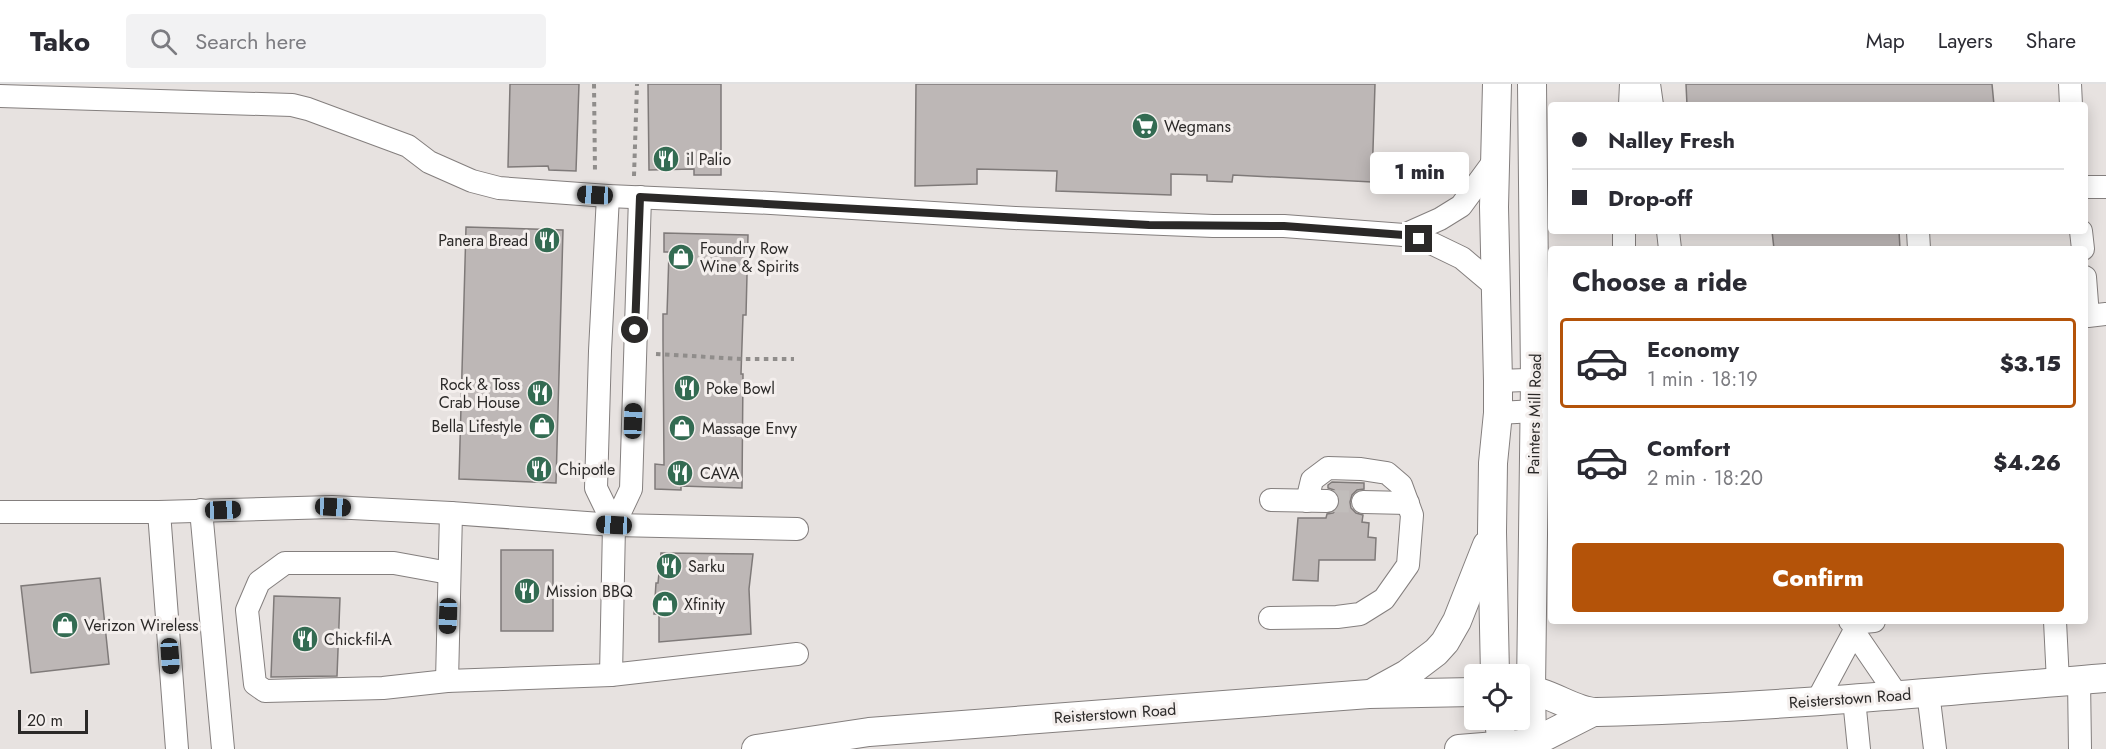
<!DOCTYPE html>
<meta charset="utf-8">
<style>
:root{--surface:#fff;--page:#f2f2f3;--text:#2b2b33;--muted:#7c7c81;--line:#e1e1e2;--accent:#b45309}
body{margin:0;font-family:Jost,sans-serif;background:var(--page);color:var(--text);height:100vh;display:flex;flex-direction:column;font-size:22px;white-space:nowrap}
*{box-sizing:border-box;margin:0}
p{font-size:20px;color:var(--muted)}
.icon{flex:none;width:33px;height:33px;fill:none;stroke:currentColor;stroke-width:2;stroke-linecap:round;stroke-linejoin:round}
.map{position:relative;flex:1;overflow:hidden}
.sheet{position:absolute;left:1548px;top:162px;width:540px;height:378px;display:flex;flex-direction:column;background:var(--surface);border-radius:6px;box-shadow:0 3px 15px #0003}
.sheet>*{flex:none}
.guide{position:absolute;left:1548px;top:18px;width:540px;height:132px;border-radius:6px;box-shadow:0 3px 15px #0003;display:grid;align-content:center;height:132px;padding:0 24px;background:var(--surface)}
.buttons{position:absolute;left:1464px;top:580px;display:grid;gap:12px}
.buttons a{display:grid;place-items:center;width:66px;height:66px;border-radius:6px;background:var(--surface);box-shadow:0 3px 15px #0003;font-size:30px}
.scale{position:absolute;left:18px;bottom:15px;width:70px;box-sizing:border-box;padding-left:6px;border:3px solid #2b2928;border-top:0;font-size:16px;line-height:21px;white-space:nowrap;color:#2b2928;-webkit-text-stroke:4px #f4efed;paint-order:stroke}
.end{position:absolute;width:27px;height:27px;margin:-14px;border:8px solid #2b2928;background:#fff;box-shadow:0 0 0 3px #fff}
.from{border-radius:50%}
.bubble{position:absolute;height:42px;border-radius:6px;background:var(--surface);box-shadow:0 3px 15px #0003;font-size:20px;font-weight:800;line-height:42px;text-align:center}
.car{position:absolute;width:18px;height:36px;margin:-18px -9px;border-radius:8px;box-shadow:0 0 4px 2px #0007;background:linear-gradient(#222 24%,#8ab4d8 0 40%,#222 0 76%,#8ab4d8 0 86%,#222 0)}
.guide b{display:flex;align-items:center;gap:21px;height:57px;font-size:22px}
.guide b+b{border-top:2px solid var(--line)}
.guide i{width:15px;height:15px;background:var(--text)}
ul{padding:0;list-style:none}
li{display:flex;align-items:center;gap:18px;height:90px;margin:0 12px 9px;padding:0 12px;border:3px solid transparent;border-radius:6px}
li div{flex:1}
li b{display:block;font-size:22px}
li em{font-style:normal;font-weight:800}
li.selected{border-color:var(--accent)}
li>.icon{width:54px;height:54px;stroke-width:1.5}
h2{padding:0 24px;font-size:27px;line-height:72px}
.action{display:flex;gap:12px;margin-top:auto;padding:12px 24px}
.action a{flex:1;height:69px;border-radius:6px;background:var(--accent);color:#fff;font-size:24px;font-weight:800;line-height:69px;text-align:center}
header{display:flex;align-items:center;gap:36px;box-sizing:border-box;height:84px;padding:0 30px;background:var(--surface);border-bottom:2px solid var(--line)}
header strong{font-size:28px}
nav{display:flex;gap:33px;margin-inline-start:auto;font-size:21px}
.search{width:420px;height:54px;background:var(--page);display:flex;align-items:center;gap:15px;box-sizing:border-box;padding:0 21px;border-radius:6px;color:var(--muted);font-size:22px}
.map>svg:first-child{display:block}
</style>
<header>
<strong>Tako</strong>
<div class="search"><svg class="icon" aria-label="search" viewBox="0 0 24 24"><circle cx="10" cy="10" r="6"/><path d="M15 15l6 6"/></svg>Search here</div>
<nav><a>Map</a><a>Layers</a><a>Share</a></nav>
</header>
<div class="map">
<svg width="2106" height="665" viewBox="0 0 2106 665">
<rect width="100%" height="100%" fill="#e7e2e0"/>
<g fill="#bdb7b6" stroke="#7f7a79" stroke-width="1.5">
<polygon points="510,0 579,0 576,87 549,86 548,82 508,83"/>
<polygon points="648,0 721,0 721,91 694,91 694,85 649,86"/>
<polygon points="916,0 1375,0 1372,98 1233,91 1232,98 1207,97 1207,91 1171,90 1171,111 1056,107 1057,87 977,85 977,100 915,102"/>
<polygon points="1686,0 1992,0 1994,21 1687,21"/>
<polygon points="466,143 563,146 556,399 459,395"/>
<polygon points="1772,147 1899,147 1900,165 1774,165"/>
<polygon points="664,149 748,151 746,231 743,231 741,290 743,290 742,404 681,402 681,406 655,405 655,380 664,381 663,257 663,230 667,230 669,168 664,168"/>
<polygon points="1332,398 1364,399 1364,405 1357,406 1352,411 1350,418 1351,424 1356,429 1363,431 1362,438 1369,439 1368,453 1376,454 1375,476 1319,476 1318,497 1293,496 1298,434 1326,434 1327,430 1333,429 1338,424 1340,418 1339,411 1334,406 1328,404 1328,401"/>
<rect x="501" y="466" width="52" height="81"/>
<polygon points="661,469 753,470 749,505 751,550 659,558 659,530 654,530 656,499 658,499"/>
<polygon points="100,494 109,580 31,589 21,502"/>
<polygon points="274,512 340,514 337,592 271,593"/>
</g>
<g fill="none" stroke-linecap="round" stroke-linejoin="round">
<polyline stroke="#c1bdbb" stroke-width="22" stroke-dasharray="22 11" stroke-linecap="butt" points="1327,417 1363,418"/>
<defs>
<g id="minor">
<polyline points="1649,0 1652,21"/>
<polyline points="2070,0 2071,21"/>
<polyline points="0,12 292,21 308,25 408,62 429,78 472,97 499,104 608,112 771,119 1015,134 1213,142 1284,142 1404,151 1433,160 1462,174 1494,201"/>
<polyline points="1630,21 1631,0"/>
<polyline points="2085,103 2106,103"/>
<polyline points="608,112 600,267 596,404 614,441"/>
<polyline points="1668,147 1670,165"/>
<polyline points="1918,147 1919,165"/>
<polyline points="2081,147 2083,165"/>
<polyline points="1404,151 1440,135 1461,122 1494,77"/>
<polyline points="1624,165 1624,147"/>
<polyline points="2085,193 2088,232 2106,230"/>
<polyline points="1498,297 1551,295"/>
<polyline points="1498,329 1551,326"/>
<polyline points="1271,416 1327,417"/>
<polyline points="1363,418 1408,419"/>
<polyline points="201,426 223,665"/>
<polyline points="0,428 159,428 332,423 451,429 614,441 797,445"/>
<polyline points="159,428 177,665"/>
<polyline points="449,489 394,479 285,479 259,498 247,526 255,600 265,607 383,604 447,597 611,591 797,570"/>
<polyline points="1270,534 1337,533 1360,530 1384,515 1408,481 1412,431 1401,401 1387,389 1361,385 1328,384 1312,396 1307,417"/>
<polyline points="1854,537 1853,539 1874,537"/>
<polyline points="2055,537 2058,598"/>
<polyline points="1854,548 1897,611"/>
<polyline points="611,591 614,441 631,405 640,113"/>
<polyline points="2079,596 2080,665"/>
<polyline points="447,597 451,429"/>
<polyline points="1928,608 1935,665"/>
<polyline points="1854,615 1859,665"/>
<polyline points="1817,617 1854,548 1853,539 1850,537"/>
</g>
<g id="major">
<polyline points="1532,0 1535,296 1531,605 1532,659"/>
<polyline points="1495,591 1492,448 1493,379 1498,329 1498,297 1494,123 1497,0"/>
<path d="M1520 606C1547 604 1574 629 1597 628 1767 624 1937 608 2106 594"/>
<polyline points="1376,607 1407,590 1436,568 1445,558 1457,537 1487,461"/>
<polyline points="1499,636 1502,662"/>
<polyline points="756,665 869,648 1369,610 1474,608"/>
<polyline points="1459,665 1532,659 1593,628"/>
</g>
</defs>
<use href="#minor" stroke="#847f7e" stroke-width="24"/>
<use href="#major" stroke="#847f7e" stroke-width="30"/>
<g stroke="#908d8b" stroke-width="4" stroke-dasharray="4.5 4.5" stroke-linecap="butt">
<polyline points="594,0 595,89"/>
<polyline points="634,92 637,0"/>
<polyline points="656,270 742,275 794,275"/>
</g>
<use href="#minor" stroke="#fff" stroke-width="22"/>
<use href="#major" stroke="#fff" stroke-width="28"/>
</g>
<g fill="none" stroke-linecap="round" stroke-linejoin="round">
<polyline stroke="#2b2928" stroke-width="8" points="635,246 640,113 1149,141 1284,142 1404,151 1419,155"/>
</g>
<defs>
<symbol id="supermarket-disc" viewBox="-11 -11 22 22"><circle r="9.5" fill="#336b52" stroke="#f4efed"/><path d="M-6-5.5h2.5l.6 2H6L4.5 2H-2.5L-4.4-4H-6ZM-1.5 3.2a1.3 1.3 0 1 0 .1 0ZM3 3.2a1.3 1.3 0 1 0 .1 0Z" fill="#fff"/></symbol>
<symbol id="restaurant-disc" viewBox="-11 -11 22 22"><circle r="9.5" fill="#336b52" stroke="#f4efed"/><path d="M-5-6h1v4h1v-4h1v4h1v-4h1v5L-1.5 .5V6h-2V.5L-5-1ZM5-6V6H3V1.5H1.5Q1.5-4 5-6Z" fill="#fff"/></symbol>
<symbol id="shop-disc" viewBox="-11 -11 22 22"><circle r="9.5" fill="#336b52" stroke="#f4efed"/><path d="M-5-2.5h2.3a2.7 3.5 0 0 1 5.4 0H5L5.5 6h-11ZM-1.5-2.5h3a1.5 2.3 0 0 0-3 0Z" fill="#fff"/></symbol>
</defs>
<g fill-rule="evenodd">
<use href="#supermarket-disc" x="1130" y="27" width="30" height="30"/>
<use href="#restaurant-disc" x="651" y="60" width="30" height="30"/>
<use href="#restaurant-disc" x="532" y="141" width="30" height="30"/>
<use href="#shop-disc" x="666" y="158" width="30" height="30"/>
<use href="#restaurant-disc" x="672" y="289" width="30" height="30"/>
<use href="#restaurant-disc" x="525" y="294" width="30" height="30"/>
<use href="#shop-disc" x="527" y="327" width="30" height="30"/>
<use href="#shop-disc" x="667" y="329" width="30" height="30"/>
<use href="#restaurant-disc" x="524" y="370" width="30" height="30"/>
<use href="#restaurant-disc" x="665" y="374" width="30" height="30"/>
<use href="#restaurant-disc" x="654" y="467" width="30" height="30"/>
<use href="#restaurant-disc" x="512" y="492" width="30" height="30"/>
<use href="#shop-disc" x="650" y="505" width="30" height="30"/>
<use href="#shop-disc" x="50" y="526" width="30" height="30"/>
<use href="#restaurant-disc" x="290" y="540" width="30" height="30"/>
</g>
<g text-anchor="middle" stroke-width="6" stroke-linejoin="round" paint-order="stroke">
<g font-size="16" fill="#2b2928" stroke="#f4efed" text-anchor="start">
<text x="1164" y="48">Wegmans</text>
<text x="686" y="81">il Palio</text>
<text x="528" y="162" text-anchor="end">Panera Bread</text>
<text x="700" y="170">Foundry Row<tspan x="700" dy="18">Wine &amp; Spirits</tspan></text>
<text x="520" y="306" text-anchor="end">Rock &amp; Toss<tspan x="520" dy="18">Crab House</tspan></text>
<text x="706" y="310">Poke Bowl</text>
<text x="522" y="348" text-anchor="end">Bella Lifestyle</text>
<text x="702" y="350">Massage Envy</text>
<text x="558" y="391">Chipotle</text>
<text x="700" y="395">CAVA</text>
<text x="688" y="488">Sarku</text>
<text x="546" y="513">Mission BBQ</text>
<text x="684" y="526">Xfinity</text>
<text x="84" y="547">Verizon Wireless</text>
<text x="324" y="561">Chick-fil-A</text>
</g>
<g font-size="16" fill="#2b2928" stroke="#f4efed">
<text transform="translate(1534 330) rotate(-89)" y="6">Painters Mill Road</text>
<text transform="translate(1850 614) rotate(-4)" y="6">Reisterstown Road</text>
<text transform="translate(1115 629) rotate(-4)" y="6">Reisterstown Road</text>
</g>
</g>
</svg>
<div class="buttons">
<a><svg class="icon" aria-label="locate" viewBox="0 0 24 24"><circle cx="12" cy="12" r="6"/><path d="M12 2v4M12 18v4M2 12h4M18 12h4"/></svg></a>
</div>
<div class="scale">20 m</div>
<i class="end from" style="left:635px;top:246px"></i>
<i class="end" style="left:1419px;top:155px"></i>
<div class="bubble" style="left:1370px;top:68px;width:99px">1 min</div>
<i class="car" style="left:595px;top:111px;rotate:273deg"></i>
<i class="car" style="left:633px;top:337px;rotate:2deg"></i>
<i class="car" style="left:333px;top:423px;rotate:93deg"></i>
<i class="car" style="left:223px;top:426px;rotate:88deg"></i>
<i class="car" style="left:614px;top:441px;rotate:273deg"></i>
<i class="car" style="left:448px;top:532px;rotate:182deg"></i>
<i class="car" style="left:170px;top:572px;rotate:176deg"></i>
<div class="guide">
<b><i class="from"></i>Nalley Fresh</b>
<b><i></i>Drop-off</b>
</div>
<section class="sheet">
<h2>Choose a ride</h2>
<ul>
<li class="selected"><svg class="icon" aria-label="car" viewBox="0 0 24 24"><path d="M5 17H2v-5l4-1 3-4h7l3 4 3 1v5h-3M9 17h6M6 11h13"/><circle cx="7" cy="17" r="2"/><circle cx="17" cy="17" r="2"/></svg><div><b>Economy</b><p>1 min · 18:19</p></div><em>$3.15</em></li>
<li><svg class="icon" aria-label="car" viewBox="0 0 24 24"><path d="M5 17H2v-5l4-1 3-4h7l3 4 3 1v5h-3M9 17h6M6 11h13"/><circle cx="7" cy="17" r="2"/><circle cx="17" cy="17" r="2"/></svg><div><b>Comfort</b><p>2 min · 18:20</p></div><em>$4.26</em></li>
</ul>
<div class="action"><a>Confirm</a></div>
</section>
</div>
